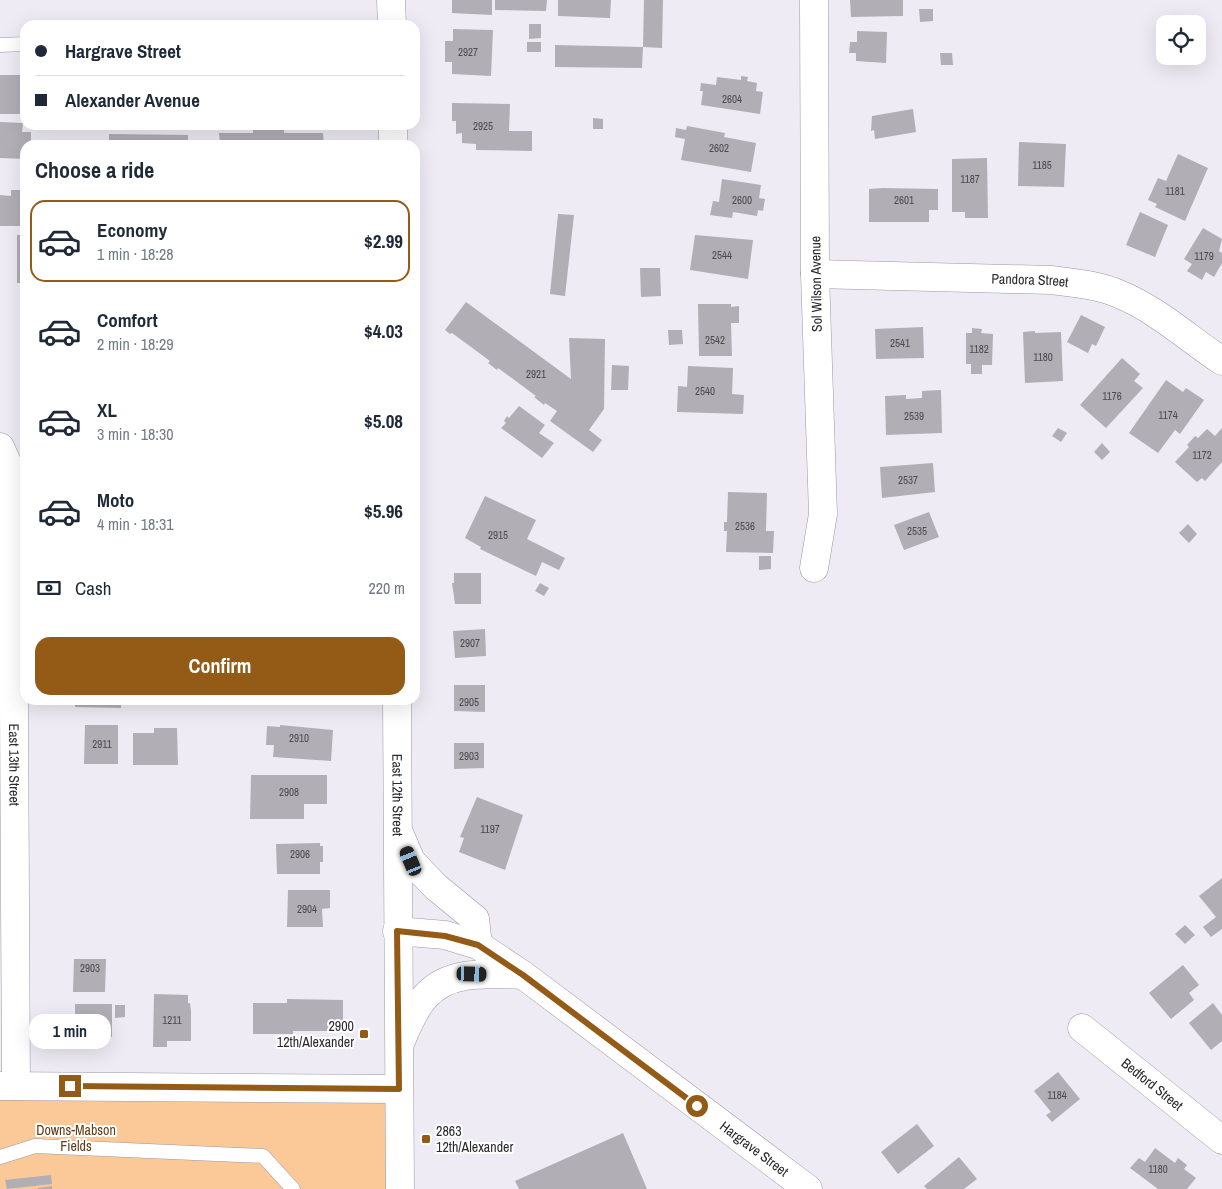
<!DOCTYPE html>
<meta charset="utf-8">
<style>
:root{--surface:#fff;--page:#f6f6f7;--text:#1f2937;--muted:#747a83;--line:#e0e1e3;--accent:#935b15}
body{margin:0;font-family:"Archivo Narrow",sans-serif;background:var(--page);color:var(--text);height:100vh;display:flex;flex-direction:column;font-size:19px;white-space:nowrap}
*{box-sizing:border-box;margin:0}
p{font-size:16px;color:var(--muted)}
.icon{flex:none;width:28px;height:28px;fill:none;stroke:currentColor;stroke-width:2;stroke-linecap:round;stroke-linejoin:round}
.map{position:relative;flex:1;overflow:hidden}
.details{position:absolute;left:20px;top:140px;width:400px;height:565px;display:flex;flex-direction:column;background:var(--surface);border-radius:15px;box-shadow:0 5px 20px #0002}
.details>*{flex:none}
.hud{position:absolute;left:20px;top:20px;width:400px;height:110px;border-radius:15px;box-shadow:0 5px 20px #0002;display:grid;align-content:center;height:110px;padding:0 15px;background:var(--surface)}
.controls{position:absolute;left:1156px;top:15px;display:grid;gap:10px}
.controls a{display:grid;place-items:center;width:50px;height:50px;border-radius:10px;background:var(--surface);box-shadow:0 5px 20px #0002;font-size:25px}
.end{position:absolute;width:22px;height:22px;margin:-11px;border:6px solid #935b15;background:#fff;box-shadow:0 0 0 2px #fff}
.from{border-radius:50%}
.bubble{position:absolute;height:35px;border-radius:15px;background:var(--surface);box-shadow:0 5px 20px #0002;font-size:16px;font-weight:700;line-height:35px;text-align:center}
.car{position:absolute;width:15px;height:30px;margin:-15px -8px;border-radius:6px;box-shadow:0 0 4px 1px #0007;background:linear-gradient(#222 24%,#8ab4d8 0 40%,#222 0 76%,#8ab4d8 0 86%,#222 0)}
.hud b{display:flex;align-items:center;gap:18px;height:48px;font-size:19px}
.hud b+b{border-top:1px solid var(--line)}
.hud i{width:12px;height:12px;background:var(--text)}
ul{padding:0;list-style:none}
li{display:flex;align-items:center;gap:15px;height:82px;margin:0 10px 8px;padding:0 5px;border:2px solid transparent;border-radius:15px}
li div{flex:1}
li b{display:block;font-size:19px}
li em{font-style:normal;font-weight:700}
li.selected{border-color:var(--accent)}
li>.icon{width:45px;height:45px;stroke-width:1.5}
h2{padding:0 15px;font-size:22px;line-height:60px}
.pay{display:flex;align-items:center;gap:12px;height:55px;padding:0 15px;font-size:19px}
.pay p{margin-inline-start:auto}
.cta{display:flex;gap:10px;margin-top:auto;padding:10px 15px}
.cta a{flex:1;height:58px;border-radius:15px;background:var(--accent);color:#fff;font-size:20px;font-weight:700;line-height:58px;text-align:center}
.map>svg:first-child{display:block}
</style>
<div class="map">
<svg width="1222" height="1189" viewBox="0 0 1222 1189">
<rect width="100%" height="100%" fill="#eeebf4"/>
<polygon fill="#fbc897" points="0,1086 399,1089 400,1189 0,1189"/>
<g fill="#b1aeb6">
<polygon points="452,0 492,0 492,15 452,13"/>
<polygon points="495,0 547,0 546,11 495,10"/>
<polygon points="558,0 611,0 610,18 558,16"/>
<polygon points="644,0 663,0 662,48 643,47"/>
<polygon points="850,0 903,0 903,16 851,17"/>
<polygon points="919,9 933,9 933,21 920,22"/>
<polygon points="529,24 541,24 541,38 529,39"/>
<polygon points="453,29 493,30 491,76 452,74 452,62 445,62 445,41 453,41"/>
<polygon points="857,31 887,32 886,63 856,61 856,53 849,53 850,42 857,42"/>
<rect x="527" y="42" width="14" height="10"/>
<polygon points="555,45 643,47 642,68 555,67"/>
<polygon points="940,53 952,53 953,65 941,65"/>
<rect x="0" y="75" width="25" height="39"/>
<polygon points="741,76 748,77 747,81 757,83 756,91 763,92 760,114 701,105 703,91 700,91 701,83 716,85 717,77 741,80"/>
<polygon points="452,103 510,104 509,131 532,131 532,151 476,150 476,144 462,143 462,133 456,134 456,121 452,121"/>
<polygon points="913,109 916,132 875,139 874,130 871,131 872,116"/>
<polygon points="593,118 603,119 603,129 593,129"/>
<polygon points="0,122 23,123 22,132 31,132 31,145 25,145 25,159 0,158"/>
<polygon points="687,126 725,133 724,137 756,143 751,172 681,160 685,139 675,137 676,128 686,130"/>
<polygon points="253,128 284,128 284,133 323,133 324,145 220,145 219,133 253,133"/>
<polygon points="109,134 188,135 188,145 109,145"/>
<polygon points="1019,142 1066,144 1064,187 1018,186"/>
<polygon points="1178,154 1208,168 1185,221 1155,207 1157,204 1148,200 1158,178 1166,181"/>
<polygon points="987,158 988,218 965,218 965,212 952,212 952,159"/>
<polygon points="722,179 761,185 759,198 765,199 763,211 758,210 757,216 733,212 732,218 710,215 713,201 719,202"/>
<polygon points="883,188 938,189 938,210 929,210 929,222 869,222 869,189"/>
<polygon points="11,190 25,190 25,226 0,226 0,195 11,196"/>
<polygon points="1140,212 1168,225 1155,257 1126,245"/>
<polygon points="558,214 574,215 565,296 550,294"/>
<polygon points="1203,228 1222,239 1219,251 1222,253 1222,263 1214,277 1206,272 1202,280 1187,271 1192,264 1184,259"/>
<rect x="17" y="235" width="8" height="48"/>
<polygon points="695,235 753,240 748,279 690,270"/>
<polygon points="640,268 660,268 661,296 641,297"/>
<polygon points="466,302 571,379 569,338 605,339 604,409 589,430 602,440 593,452 550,421 557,411 545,403 544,405 534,397 536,396 498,368 497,370 488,363 490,361 452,333 450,334 445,330"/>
<polygon points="698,304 731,304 731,307 739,306 739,323 731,323 732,356 699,356"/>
<polygon points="1081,315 1105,327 1096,346 1092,344 1088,353 1067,342"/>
<polygon points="923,327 924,358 876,359 875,329"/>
<polygon points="972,328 982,329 981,333 993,334 992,365 982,365 982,374 971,374 971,364 966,364 966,333 972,333"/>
<polygon points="668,330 682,330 683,344 669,345"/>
<polygon points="1035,331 1035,333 1061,332 1063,381 1025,383 1023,332"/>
<polygon points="1122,358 1140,374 1134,381 1143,388 1106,428 1080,405"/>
<polygon points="612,365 629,366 628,390 611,390"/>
<polygon points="688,366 733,368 732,394 744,395 743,414 677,412 678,386 687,387"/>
<polygon points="1166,380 1183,392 1186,388 1204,400 1180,434 1175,430 1158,453 1129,433"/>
<polygon points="941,390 942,433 886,435 885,396 906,395 906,399 922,398 922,391"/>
<polygon points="519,406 545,425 539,433 554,443 542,458 501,428 506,423 504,421 507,416 509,418"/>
<polygon points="1058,428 1067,433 1061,442 1052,436"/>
<polygon points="1222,428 1222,462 1205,481 1202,478 1197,482 1175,462 1189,447 1187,445 1195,436 1198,438 1207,429 1215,436"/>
<polygon points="1102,443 1110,452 1102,460 1094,452"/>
<polygon points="933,463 935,492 882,498 880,467"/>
<polygon points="728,492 767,493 766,531 774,531 773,553 726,552 727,531 724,531 724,522 727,522"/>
<polygon points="485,496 536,520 527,539 565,558 559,570 542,562 536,576 480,549 481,547 465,538"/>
<polygon points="929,512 939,537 904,550 894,525"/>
<polygon points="1188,524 1197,534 1189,543 1179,533"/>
<polygon points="759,556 771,556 771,569 759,570"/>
<polygon points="454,573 481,573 481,604 455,604 452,583 454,583"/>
<polygon points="540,583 549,588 544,596 535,591"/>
<polygon points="485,629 486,656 455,658 453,631"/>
<polygon points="454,685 485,685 485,712 454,711"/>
<polygon points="75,700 121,700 121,708 75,707"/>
<polygon points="85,725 118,725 118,764 84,764"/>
<polygon points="280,725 333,730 331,761 273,757 274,745 266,745 267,726 280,727"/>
<polygon points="154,728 177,728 178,765 133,765 133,733 154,733"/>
<polygon points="454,743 484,743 484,768 454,769"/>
<polygon points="251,775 327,775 327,804 304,804 304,819 250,819"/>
<polygon points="477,797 523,815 505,870 459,852 464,838 460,837"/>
<polygon points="320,843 320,846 323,846 323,862 320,862 320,874 277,874 276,844"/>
<polygon points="1222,878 1222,929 1211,937 1203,927 1216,917 1199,896"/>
<polygon points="288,890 330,890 330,908 322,909 323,927 287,927"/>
<polygon points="1185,925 1195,935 1185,944 1175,934"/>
<polygon points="74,959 106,959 105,992 73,992"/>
<polygon points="1183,965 1199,985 1189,993 1194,1000 1171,1019 1149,993"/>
<polygon points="154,994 188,995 188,1003 190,1003 191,1011 191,1041 167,1041 167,1047 153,1047"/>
<polygon points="287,999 343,1000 343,1022 331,1031 293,1031 293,1034 253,1034 253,1003 287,1003"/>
<polygon points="1213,1003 1222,1015 1222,1041 1211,1050 1189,1023"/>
<polygon points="75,1004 112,1004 112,1037 70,1037 70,1022 75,1022"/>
<polygon points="115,1005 125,1005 125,1017 115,1018"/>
<polygon points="1058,1072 1080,1099 1052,1122 1046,1115 1051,1112 1034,1091"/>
<polygon points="917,1124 934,1146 898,1174 881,1152"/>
<polygon points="623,1133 647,1189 519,1189 515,1181"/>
<polygon points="1155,1148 1175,1163 1178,1158 1187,1165 1184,1169 1196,1178 1187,1189 1158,1189 1130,1168 1139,1158 1145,1162"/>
<polygon points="959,1157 977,1179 964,1189 927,1189 924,1186"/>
<polygon points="51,1175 52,1184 7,1189 5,1180"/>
<polygon points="52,1186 52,1189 38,1189 38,1188"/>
</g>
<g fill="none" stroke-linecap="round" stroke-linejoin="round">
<defs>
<g id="service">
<polyline points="0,45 25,44"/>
<polyline points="0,1157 35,1146 263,1156 293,1189"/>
</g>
<g id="minor">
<path id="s1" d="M815 274 1051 280C1074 283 1098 285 1119 294 1156 309 1189 339 1222 361"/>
<path id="s2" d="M0 447 10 469 13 523 16 1086"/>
<polyline points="814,568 823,514 815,274 814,0"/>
<path id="s3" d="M1082 1028 1222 1140"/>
<polyline points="0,1086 399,1089"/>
</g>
<g id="tertiary">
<polyline points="391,0 392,25"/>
<polyline points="393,125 393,145"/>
<path id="s4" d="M397 700 400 1189"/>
<polyline points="400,835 411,861 436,887 475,919 478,945"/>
<path id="s5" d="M397 931 445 935 478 945 523 975 808 1189"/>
<path d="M401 1041C407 1027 414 1009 425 997 449 969 490 974 523 975"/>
</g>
</defs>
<use href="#service" stroke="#9b98a0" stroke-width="15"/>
<use href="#minor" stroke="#9b98a0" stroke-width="29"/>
<use href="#tertiary" stroke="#9b98a0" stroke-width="29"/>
<use href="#service" stroke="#fff" stroke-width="14"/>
<use href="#minor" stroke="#fff" stroke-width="28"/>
<use href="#tertiary" stroke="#fff" stroke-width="28"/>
</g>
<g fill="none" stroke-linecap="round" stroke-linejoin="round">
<polyline stroke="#935b15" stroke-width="6" points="70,1086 399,1089 397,931 445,936 478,945 523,975 697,1106"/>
</g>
<g fill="#935b15" stroke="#fff" stroke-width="2">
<rect x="359" y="1029" width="10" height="10" rx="2.5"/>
<rect x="421" y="1134" width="10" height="10" rx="2.5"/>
</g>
<g text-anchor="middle" stroke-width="4" stroke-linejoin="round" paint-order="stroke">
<g font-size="11" fill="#4c4b50">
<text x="468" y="56">2927</text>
<text x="732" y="103">2604</text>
<text x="483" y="130">2925</text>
<text x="719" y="152">2602</text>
<text x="1042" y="169">1185</text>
<text x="970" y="183">1187</text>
<text x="1175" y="195">1181</text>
<text x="742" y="204">2600</text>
<text x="904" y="204">2601</text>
<text x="722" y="259">2544</text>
<text x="1204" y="260">1179</text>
<text x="715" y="344">2542</text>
<text x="900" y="347">2541</text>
<text x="979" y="353">1182</text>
<text x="1043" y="361">1180</text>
<text x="536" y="378">2921</text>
<text x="705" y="395">2540</text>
<text x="1112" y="400">1176</text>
<text x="1168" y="419">1174</text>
<text x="914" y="420">2539</text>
<text x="1202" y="459">1172</text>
<text x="908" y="484">2537</text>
<text x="745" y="530">2536</text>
<text x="917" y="535">2535</text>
<text x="498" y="539">2915</text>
<text x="470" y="647">2907</text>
<text x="469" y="706">2905</text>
<text x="299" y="742">2910</text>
<text x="102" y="748">2911</text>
<text x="469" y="760">2903</text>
<text x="289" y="796">2908</text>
<text x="490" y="833">1197</text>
<text x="300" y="858">2906</text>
<text x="307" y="913">2904</text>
<text x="90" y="972">2903</text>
<text x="172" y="1024">1211</text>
<text x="1057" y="1099">1184</text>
<text x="1158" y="1173">1180</text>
</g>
<g font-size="14" fill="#2b2a2e" stroke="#fff">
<text dy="5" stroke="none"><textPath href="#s1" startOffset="215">Pandora Street</textPath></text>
<text transform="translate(816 284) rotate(-91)" y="5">Sol Wilson Avenue</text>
<text dy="5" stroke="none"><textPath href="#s2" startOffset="320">East 13th Street</textPath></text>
<text dy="5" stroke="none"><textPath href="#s4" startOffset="95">East 12th Street</textPath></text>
<text dy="5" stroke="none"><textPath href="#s3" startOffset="90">Bedford Street</textPath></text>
<text dy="5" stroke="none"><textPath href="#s5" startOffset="426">Hargrave Street</textPath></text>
</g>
<g font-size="14" fill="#2b2a2e" stroke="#fff" text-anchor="end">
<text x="354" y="1031">2900<tspan x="354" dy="16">12th/Alexander</tspan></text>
<text x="436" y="1136" text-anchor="start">2863<tspan x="436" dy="16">12th/Alexander</tspan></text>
</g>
<g font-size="14" fill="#613d15" stroke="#fff">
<text x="76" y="1135">Downs-Mabson<tspan x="76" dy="16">Fields</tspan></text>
</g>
</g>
</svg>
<div class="controls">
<a><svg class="icon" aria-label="locate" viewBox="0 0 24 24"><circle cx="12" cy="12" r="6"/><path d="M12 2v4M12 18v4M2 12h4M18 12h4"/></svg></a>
</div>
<i class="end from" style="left:697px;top:1106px"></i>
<i class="end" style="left:70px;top:1086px"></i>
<div class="bubble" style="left:29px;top:1014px;width:82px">1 min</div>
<i class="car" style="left:411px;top:861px;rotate:337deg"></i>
<i class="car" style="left:472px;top:974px;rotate:92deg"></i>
<div class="hud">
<b><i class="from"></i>Hargrave Street</b>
<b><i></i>Alexander Avenue</b>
</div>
<section class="details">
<h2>Choose a ride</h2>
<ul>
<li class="selected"><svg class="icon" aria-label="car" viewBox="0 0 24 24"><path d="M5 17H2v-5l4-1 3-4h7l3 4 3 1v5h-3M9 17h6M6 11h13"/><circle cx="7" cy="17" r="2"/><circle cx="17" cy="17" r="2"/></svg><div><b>Economy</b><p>1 min · 18:28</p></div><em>$2.99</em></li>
<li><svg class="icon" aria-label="car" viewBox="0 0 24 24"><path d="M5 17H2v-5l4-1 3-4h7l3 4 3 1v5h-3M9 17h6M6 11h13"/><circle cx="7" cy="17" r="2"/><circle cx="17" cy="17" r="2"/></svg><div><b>Comfort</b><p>2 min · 18:29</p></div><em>$4.03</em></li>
<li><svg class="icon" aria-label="car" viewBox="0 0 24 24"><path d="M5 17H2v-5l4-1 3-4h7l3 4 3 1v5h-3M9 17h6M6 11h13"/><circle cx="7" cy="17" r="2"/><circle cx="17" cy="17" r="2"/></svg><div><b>XL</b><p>3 min · 18:30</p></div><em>$5.08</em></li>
<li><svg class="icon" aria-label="car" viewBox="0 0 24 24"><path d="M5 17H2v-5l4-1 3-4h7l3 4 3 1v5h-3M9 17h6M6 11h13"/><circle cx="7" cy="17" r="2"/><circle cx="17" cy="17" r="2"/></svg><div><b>Moto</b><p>4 min · 18:31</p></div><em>$5.96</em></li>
</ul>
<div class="pay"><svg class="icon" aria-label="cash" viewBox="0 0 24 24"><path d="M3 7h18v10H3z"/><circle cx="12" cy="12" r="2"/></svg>Cash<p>220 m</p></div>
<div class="cta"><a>Confirm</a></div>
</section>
</div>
